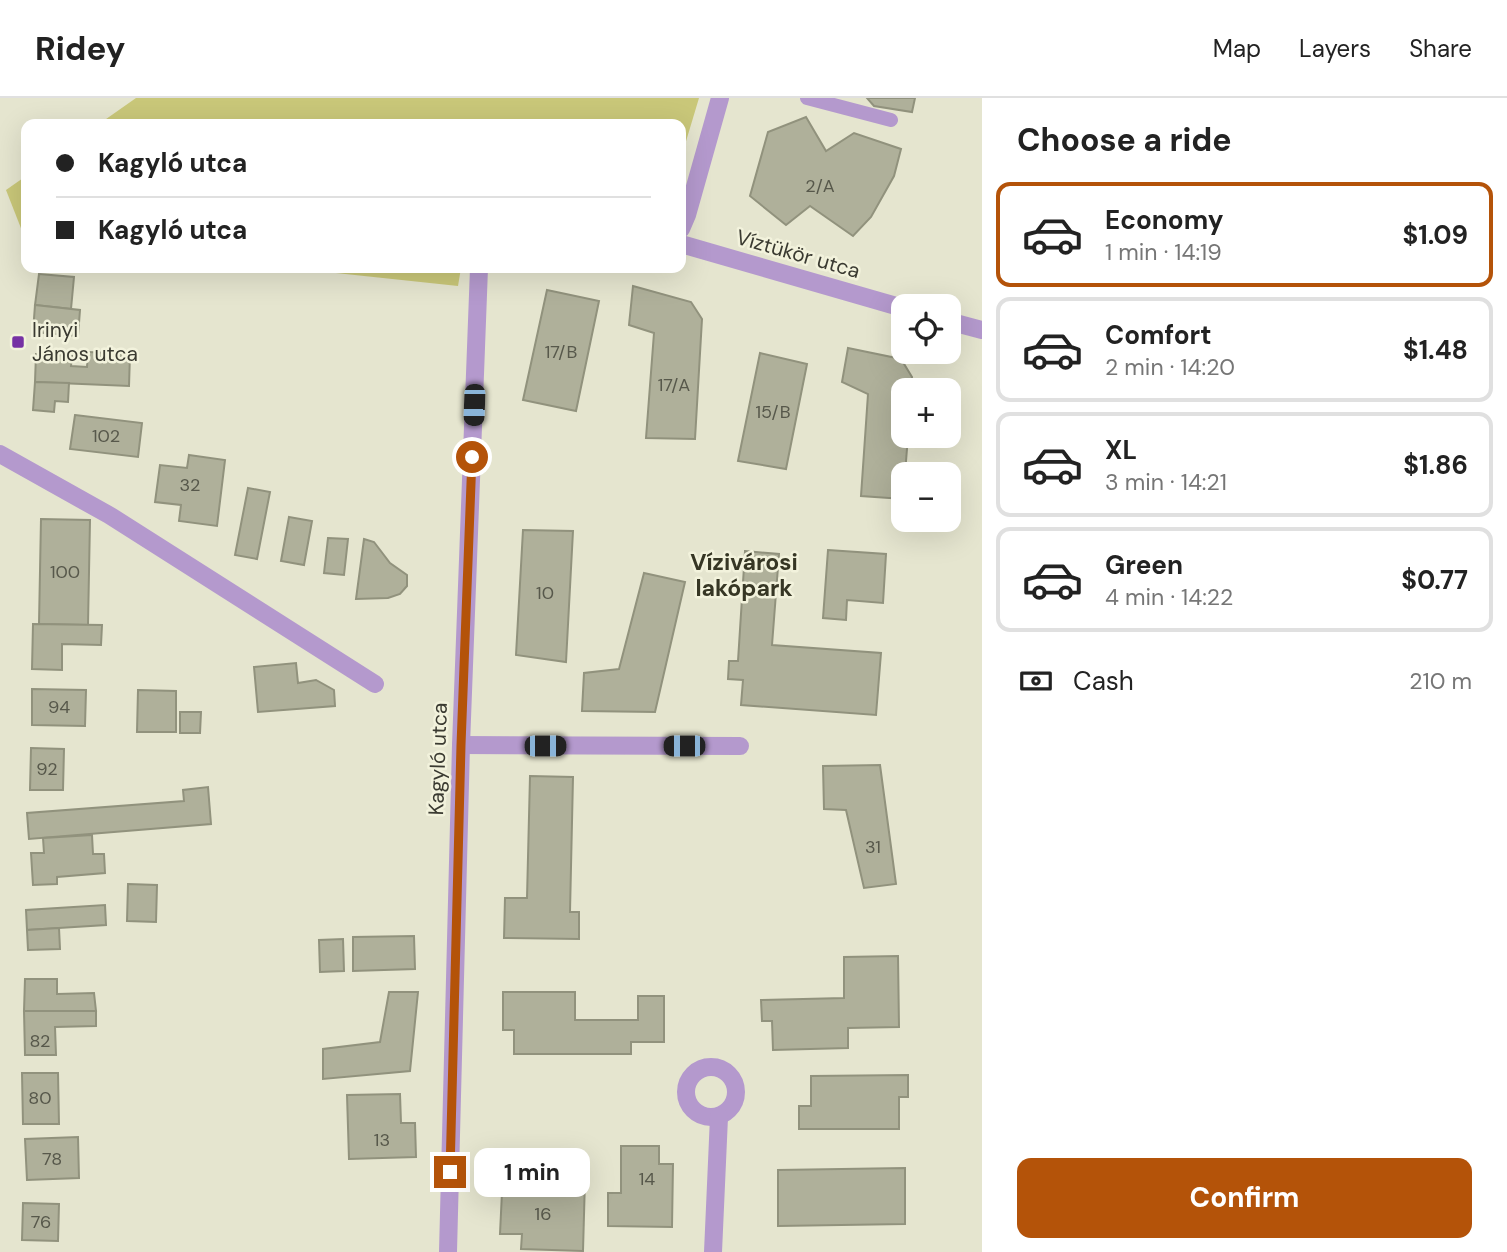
<!DOCTYPE html>
<meta charset="utf-8">
<style>
:root{--surface:#fff;--page:#f6f6f6;--text:#222;--muted:#767676;--line:#e0e0e0;--accent:#b45309}
body{margin:0;font-family:"DM Sans",sans-serif;background:var(--page);color:var(--text);height:100vh;display:flex;flex-direction:column;font-size:26px;white-space:nowrap}
*{box-sizing:border-box;margin:0}
p{font-size:23px;color:var(--muted)}
.icon{flex:none;width:38px;height:38px;fill:none;stroke:currentColor;stroke-width:2;stroke-linecap:round;stroke-linejoin:round}
.map{position:relative;flex:1;overflow:hidden}
.details{display:flex;flex-direction:column;background:var(--surface);width:525px}
.details>*{flex:none}
.guide{position:absolute;left:21px;top:21px;width:665px;height:154px;border-radius:14px;box-shadow:0 7px 28px #0002;display:grid;align-content:center;height:154px;padding:0 35px;background:var(--surface)}
.tools{position:absolute;left:891px;top:196px;display:grid;gap:14px}
.tools a{display:grid;place-items:center;width:70px;height:70px;border-radius:14px;background:var(--surface);box-shadow:0 7px 28px #0002;font-size:35px}
.end{position:absolute;width:32px;height:32px;margin:-16px;border:9px solid #b45309;background:#fff;box-shadow:0 0 0 4px #fff}
.from{border-radius:50%}
.bubble{position:absolute;height:49px;border-radius:14px;background:var(--surface);box-shadow:0 7px 28px #0002;font-size:23px;font-weight:700;line-height:49px;text-align:center}
.car{position:absolute;width:21px;height:42px;margin:-21px -10px;border-radius:9px;box-shadow:0 0 5px 2px #0007;background:linear-gradient(#222 24%,#8ab4d8 0 40%,#222 0 76%,#8ab4d8 0 86%,#222 0)}
.guide b{display:flex;align-items:center;gap:24px;height:66px;font-size:26px}
.guide b+b{border-top:2px solid var(--line)}
.guide i{width:18px;height:18px;background:var(--text)}
ul{padding:0;list-style:none}
li{display:flex;align-items:center;gap:21px;height:105px;margin:0 14px 10px;padding:0 21px;border:4px solid var(--line);border-radius:14px}
li div{flex:1}
li b{display:block;font-size:26px}
li em{font-style:normal;font-weight:700}
li.current{border-color:var(--accent)}
li>.icon{width:63px;height:63px;stroke-width:1.5}
h2{padding:0 35px;font-size:32px;line-height:84px}
.pay{display:flex;align-items:center;gap:18px;height:77px;padding:0 35px;font-size:26px}
.pay p{margin-inline-start:auto}
.primary-button{display:flex;gap:14px;margin-top:auto;padding:14px 35px}
.primary-button a{flex:1;height:80px;border-radius:14px;background:var(--accent);color:#fff;font-size:28px;font-weight:700;line-height:80px;text-align:center}
header{display:flex;align-items:center;gap:42px;box-sizing:border-box;height:98px;padding:0 35px;background:var(--surface);border-bottom:2px solid var(--line)}
header strong{font-size:33px}
nav{display:flex;gap:38px;margin-inline-start:auto;font-size:24px}
main{display:flex;flex:1;min-height:0}
.map>svg:first-child{display:block}
</style>
<header>
<strong>Ridey</strong>
<nav><a>Map</a><a>Layers</a><a>Share</a></nav>
</header>
<main>
<div class="map">
<svg width="982" height="1154" viewBox="0 0 982 1154">
<rect width="100%" height="100%" fill="#e5e5cf"/>
<g fill="#c9c779">
<polygon points="136,0 699,0 681,60 681,26 99,26"/>
<polygon points="26,78 26,143 6,92"/>
<polygon points="289,170 461,170 458,188"/>
</g>
<g fill="#afb09a" stroke="#91927d" stroke-width="2">
<polygon points="867,0 915,0 912,14 874,8"/>
<polygon points="806,19 826,53 854,35 901,51 894,78 871,119 853,138 810,108 786,127 750,98 768,34"/>
<polygon points="39,176 74,179 71,211 35,207"/>
<polygon points="633,188 691,204 702,221 695,341 646,340 654,235 629,227"/>
<polygon points="547,192 599,203 576,313 523,302"/>
<polygon points="35,207 80,212 78,238 33,234"/>
<polygon points="848,250 901,261 912,279 911,292 903,292 903,338 908,338 903,401 861,398 868,296 842,284"/>
<polygon points="88,254 130,256 129,288 35,284 36,256 72,258 71,268 87,269"/>
<polygon points="760,255 807,266 786,371 738,363"/>
<polygon points="35,284 69,285 68,304 55,303 54,314 33,312"/>
<polygon points="75,317 142,325 138,359 70,351"/>
<polygon points="189,357 225,362 217,428 179,423 181,407 155,404 160,367 187,370"/>
<polygon points="248,390 270,394 257,461 235,457"/>
<polygon points="289,419 312,423 304,467 281,463"/>
<polygon points="41,421 90,422 88,527 39,526"/>
<polygon points="523,432 573,433 566,564 516,557"/>
<polygon points="328,440 348,441 344,477 324,475"/>
<polygon points="364,441 374,444 390,465 407,477 407,488 400,496 388,500 356,501"/>
<polygon points="828,452 886,456 883,505 847,502 846,522 823,520"/>
<polygon points="745,453 779,456 772,547 881,555 876,617 741,607 743,582 728,581 729,563 738,563"/>
<polygon points="644,475 685,484 655,614 582,613 584,575 619,571"/>
<polygon points="33,526 102,527 101,547 62,546 62,572 32,571"/>
<polygon points="296,565 298,585 316,582 334,592 335,608 258,614 254,569"/>
<polygon points="32,591 86,592 85,628 32,627"/>
<polygon points="138,592 176,593 176,634 137,634"/>
<polygon points="180,614 201,614 200,635 180,635"/>
<polygon points="31,650 64,651 63,692 30,692"/>
<polygon points="880,667 896,786 864,790 846,712 824,711 823,668"/>
<polygon points="530,678 573,679 570,814 579,814 579,841 504,840 505,800 527,800"/>
<polygon points="208,689 211,726 29,741 27,715 184,703 183,692"/>
<polygon points="92,737 93,756 104,756 105,775 57,779 57,786 33,787 31,755 44,755 43,740"/>
<polygon points="128,786 157,787 156,824 127,823"/>
<polygon points="105,807 106,827 27,832 26,812"/>
<polygon points="59,830 60,851 28,852 27,832"/>
<polygon points="414,838 415,871 353,873 353,839"/>
<polygon points="343,841 344,873 320,874 319,842"/>
<polygon points="898,858 899,929 848,930 848,950 773,952 772,923 762,923 761,902 844,900 844,859"/>
<polygon points="25,881 57,881 57,896 94,895 96,913 24,913"/>
<polygon points="389,894 418,894 410,973 323,981 323,951 380,944"/>
<polygon points="503,894 575,894 575,922 638,922 638,898 664,898 664,944 631,944 631,956 514,956 514,932 503,932"/>
<polygon points="24,913 96,913 96,928 55,929 56,957 25,957"/>
<polygon points="22,975 58,975 59,1026 23,1026"/>
<polygon points="908,977 908,999 899,999 899,1031 799,1031 799,1008 811,1008 811,978"/>
<polygon points="400,996 401,1025 415,1025 416,1059 349,1061 347,997"/>
<polygon points="78,1039 79,1080 27,1082 25,1041"/>
<polygon points="621,1048 659,1048 659,1066 673,1066 672,1129 608,1128 608,1095 621,1095"/>
<polygon points="905,1070 905,1126 778,1128 778,1072"/>
<polygon points="552,1080 585,1081 583,1153 521,1151 522,1136 500,1136 502,1094 552,1095"/>
<polygon points="23,1105 59,1106 58,1143 22,1142"/>
</g>
<g fill="none" stroke-linecap="round" stroke-linejoin="round">
<polyline stroke="#b499cd" stroke-width="14" points="807,0 891,22"/>
<g stroke="#b499cd" stroke-width="18">
<polyline points="681,131 687,117 720,0"/>
<polyline points="681,146 903,210"/>
<polyline points="948,223 982,232"/>
<polyline points="0,356 109,417 375,586"/>
<polyline points="461,647 740,648"/>
<circle cx="711" cy="994" r="25"/>
<polyline points="448,1154 461,647 479,170"/>
<polyline points="713,1154 719,1019"/>
</g>
</g>
<g fill="none" stroke-linecap="round" stroke-linejoin="round">
<polyline stroke="#b45309" stroke-width="9" points="450,1074 461,647 472,359"/>
</g>
<rect fill="#7631a4" stroke="#f2f2dc" stroke-width="2.5" x="11" y="237" width="14" height="14" rx="3.5"/>
<g text-anchor="middle" stroke-width="5" stroke-linejoin="round" paint-order="stroke">
<g font-size="18" fill="#57584b">
<text x="820" y="94">2/A</text>
<text x="561" y="260">17/B</text>
<text x="674" y="293">17/A</text>
<text x="773" y="320">15/B</text>
<text x="106" y="344">102</text>
<text x="190" y="393">32</text>
<text x="65" y="480">100</text>
<text x="545" y="501">10</text>
<text x="59" y="615">94</text>
<text x="47" y="677">92</text>
<text x="873" y="755">31</text>
<text x="40" y="949">82</text>
<text x="40" y="1006">80</text>
<text x="382" y="1048">13</text>
<text x="52" y="1067">78</text>
<text x="647" y="1087">14</text>
<text x="543" y="1122">16</text>
<text x="41" y="1130">76</text>
</g>
<g font-size="21" fill="#3a3a31" stroke="#f2f2dc">
<text transform="translate(798 156) rotate(16)" y="7">Víztükör utca</text>
<text transform="translate(438 661) rotate(-88)" y="7">Kagyló utca</text>
</g>
<g font-size="21" fill="#3a3a31" stroke="#f2f2dc" text-anchor="start">
<text x="32" y="239">Irinyi<tspan x="32" dy="24">János utca</tspan></text>
</g>
<g font-size="23" font-weight="bold" fill="#363624" stroke="#f2f2dc">
<text x="744" y="472">Vízivárosi<tspan x="744" dy="26">lakópark</tspan></text>
</g>
</g>
</svg>
<div class="tools">
<a><svg class="icon" aria-label="locate" viewBox="0 0 24 24"><circle cx="12" cy="12" r="6"/><path d="M12 2v4M12 18v4M2 12h4M18 12h4"/></svg></a>
<a>+</a>
<a>−</a>
</div>
<i class="end from" style="left:472px;top:359px"></i>
<i class="end" style="left:450px;top:1074px"></i>
<div class="bubble" style="left:474px;top:1050px;width:116px">1 min</div>
<i class="car" style="left:474px;top:307px;rotate:182deg"></i>
<i class="car" style="left:545px;top:648px;rotate:90deg"></i>
<i class="car" style="left:684px;top:648px;rotate:270deg"></i>
<div class="guide">
<b><i class="from"></i>Kagyló utca</b>
<b><i></i>Kagyló utca</b>
</div>
</div>
<section class="details">
<h2>Choose a ride</h2>
<ul>
<li class="current"><svg class="icon" aria-label="car" viewBox="0 0 24 24"><path d="M5 17H2v-5l4-1 3-4h7l3 4 3 1v5h-3M9 17h6M6 11h13"/><circle cx="7" cy="17" r="2"/><circle cx="17" cy="17" r="2"/></svg><div><b>Economy</b><p>1 min · 14:19</p></div><em>$1.09</em></li>
<li><svg class="icon" aria-label="car" viewBox="0 0 24 24"><path d="M5 17H2v-5l4-1 3-4h7l3 4 3 1v5h-3M9 17h6M6 11h13"/><circle cx="7" cy="17" r="2"/><circle cx="17" cy="17" r="2"/></svg><div><b>Comfort</b><p>2 min · 14:20</p></div><em>$1.48</em></li>
<li><svg class="icon" aria-label="car" viewBox="0 0 24 24"><path d="M5 17H2v-5l4-1 3-4h7l3 4 3 1v5h-3M9 17h6M6 11h13"/><circle cx="7" cy="17" r="2"/><circle cx="17" cy="17" r="2"/></svg><div><b>XL</b><p>3 min · 14:21</p></div><em>$1.86</em></li>
<li><svg class="icon" aria-label="car" viewBox="0 0 24 24"><path d="M5 17H2v-5l4-1 3-4h7l3 4 3 1v5h-3M9 17h6M6 11h13"/><circle cx="7" cy="17" r="2"/><circle cx="17" cy="17" r="2"/></svg><div><b>Green</b><p>4 min · 14:22</p></div><em>$0.77</em></li>
</ul>
<div class="pay"><svg class="icon" aria-label="cash" viewBox="0 0 24 24"><path d="M3 7h18v10H3z"/><circle cx="12" cy="12" r="2"/></svg>Cash<p>210 m</p></div>
<div class="primary-button"><a>Confirm</a></div>
</section>
</main>
